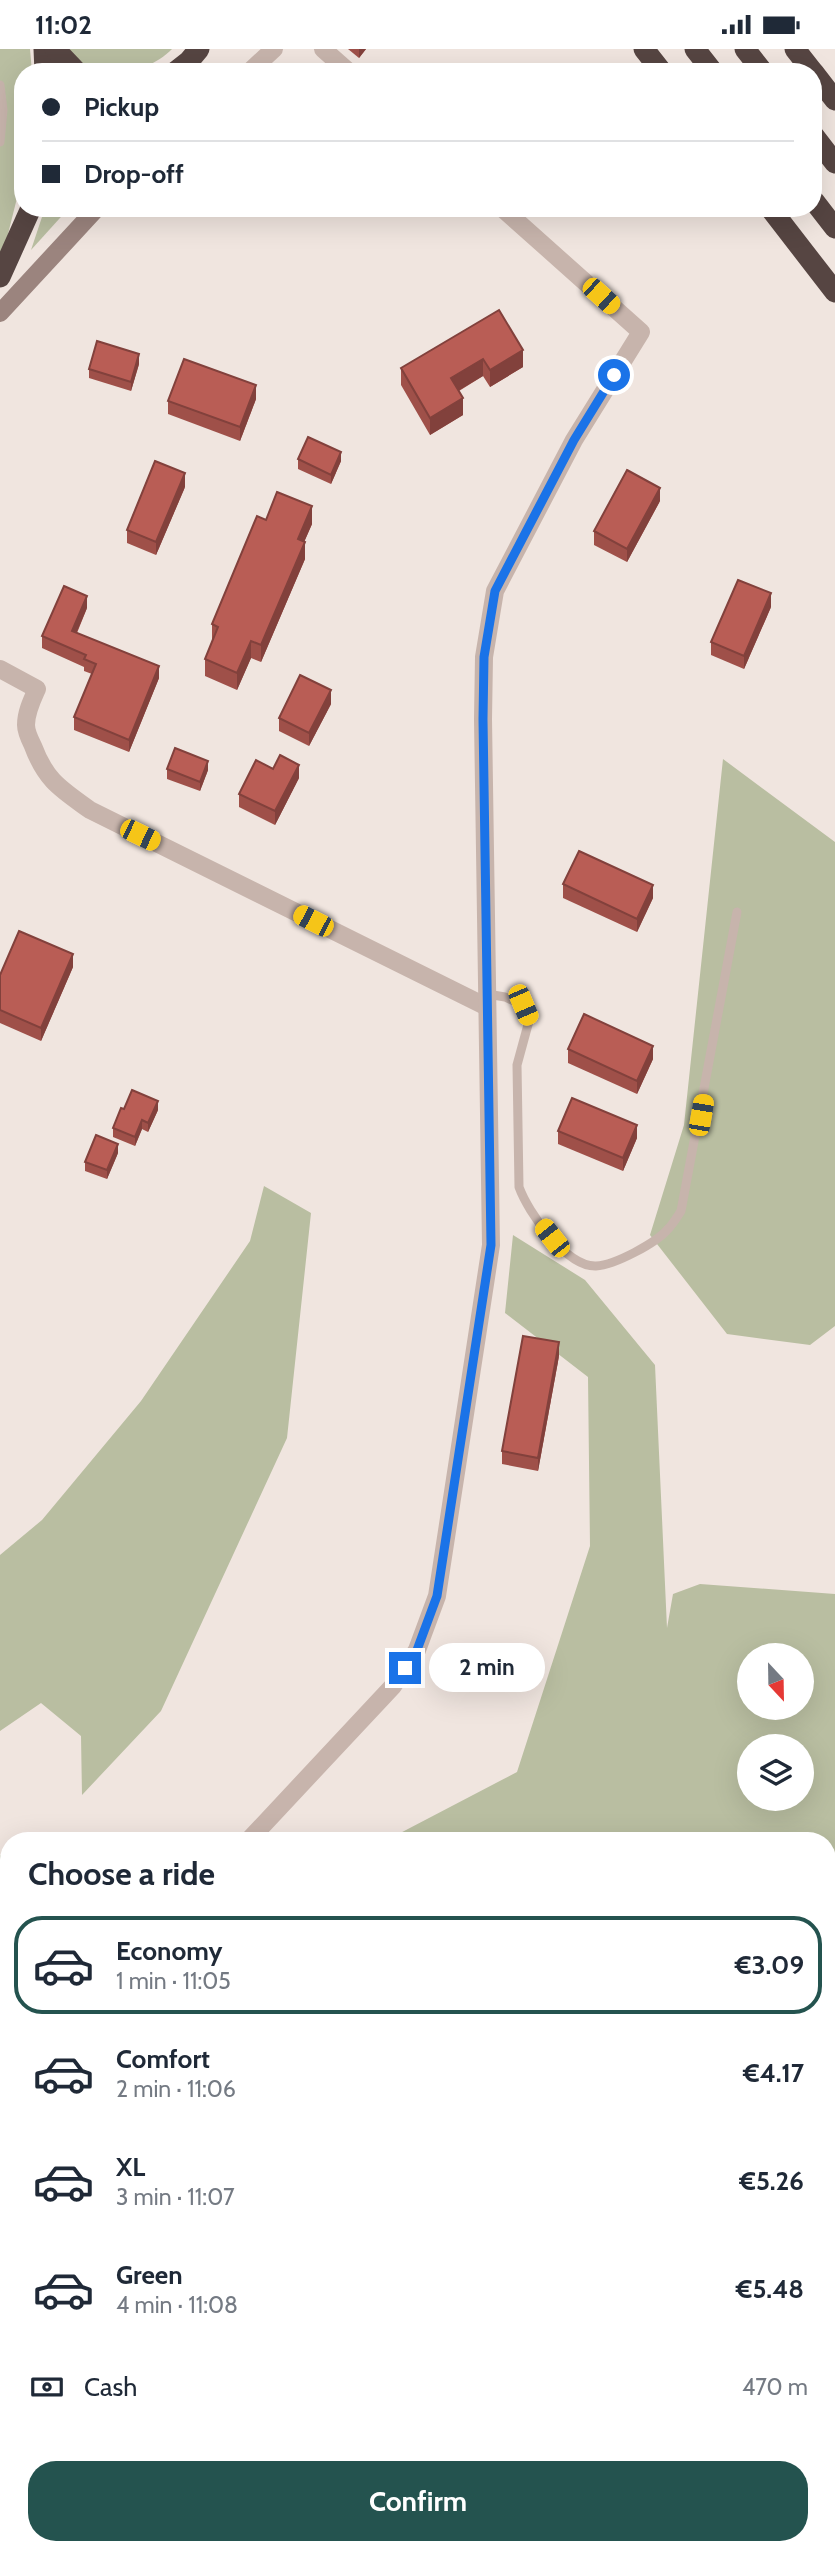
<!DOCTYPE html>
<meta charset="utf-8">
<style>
:root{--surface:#fff;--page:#f6f6f7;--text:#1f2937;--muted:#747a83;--line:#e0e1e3;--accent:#24534f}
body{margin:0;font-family:Cabin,sans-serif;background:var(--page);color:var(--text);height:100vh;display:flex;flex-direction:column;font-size:26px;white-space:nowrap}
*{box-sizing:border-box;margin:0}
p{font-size:23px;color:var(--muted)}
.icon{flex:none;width:38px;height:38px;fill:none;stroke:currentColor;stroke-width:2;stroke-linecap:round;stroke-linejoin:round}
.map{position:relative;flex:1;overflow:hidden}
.sheet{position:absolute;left:0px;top:1783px;width:836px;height:723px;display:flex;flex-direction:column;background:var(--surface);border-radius:28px 28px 0 0;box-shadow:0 7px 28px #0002}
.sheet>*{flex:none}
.guide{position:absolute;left:14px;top:14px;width:808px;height:154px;border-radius:28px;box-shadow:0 7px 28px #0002;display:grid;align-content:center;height:154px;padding:0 28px;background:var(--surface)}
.needle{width:46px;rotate:158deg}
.controls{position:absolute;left:737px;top:1594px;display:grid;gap:14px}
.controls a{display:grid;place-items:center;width:77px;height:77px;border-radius:50%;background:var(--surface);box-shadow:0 7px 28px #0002;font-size:35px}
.end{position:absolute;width:32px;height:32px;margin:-16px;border:9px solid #1a73e8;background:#fff;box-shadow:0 0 0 4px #fff}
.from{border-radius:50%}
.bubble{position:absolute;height:49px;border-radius:24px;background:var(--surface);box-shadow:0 7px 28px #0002;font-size:23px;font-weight:800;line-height:49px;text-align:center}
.car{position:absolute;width:21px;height:42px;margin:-21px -10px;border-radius:9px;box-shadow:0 0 5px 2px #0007;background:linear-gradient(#f5c518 24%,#345 0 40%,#f5c518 0 76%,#345 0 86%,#f5c518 0)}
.guide b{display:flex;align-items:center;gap:24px;height:66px;font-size:26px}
.guide b+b{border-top:2px solid var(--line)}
.guide i{width:18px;height:18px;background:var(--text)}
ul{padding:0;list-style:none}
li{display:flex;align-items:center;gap:21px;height:98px;margin:0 14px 10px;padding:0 14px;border:4px solid transparent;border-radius:28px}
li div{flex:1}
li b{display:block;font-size:26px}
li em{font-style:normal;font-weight:800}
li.selected{border-color:var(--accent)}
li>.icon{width:63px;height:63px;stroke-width:1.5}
h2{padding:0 28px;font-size:32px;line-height:84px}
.pay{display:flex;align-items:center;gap:18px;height:77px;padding:0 28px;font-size:26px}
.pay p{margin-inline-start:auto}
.primary-button{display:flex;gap:14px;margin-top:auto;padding:14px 28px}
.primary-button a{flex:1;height:80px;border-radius:28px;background:var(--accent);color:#fff;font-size:28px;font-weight:800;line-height:80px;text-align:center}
.status{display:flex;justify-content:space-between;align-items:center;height:49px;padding:0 35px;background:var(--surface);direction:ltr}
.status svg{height:19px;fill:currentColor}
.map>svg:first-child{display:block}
</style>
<div class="status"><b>11:02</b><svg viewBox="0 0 49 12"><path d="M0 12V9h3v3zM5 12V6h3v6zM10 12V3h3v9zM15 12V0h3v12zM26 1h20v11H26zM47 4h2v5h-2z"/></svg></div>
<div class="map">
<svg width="835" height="2505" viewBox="0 0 835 2505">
<rect width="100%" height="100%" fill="#f0e5df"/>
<g fill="#b9bea1" fill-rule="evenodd">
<polygon points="0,0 30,0 32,23 23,23 23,125 4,201 0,208"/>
<path d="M66 0H172C150 22 111 33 83 16 77 12 71 5 66 0Z"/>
<polygon points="45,159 69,159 31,201"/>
<polygon points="723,710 835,793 835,1277 810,1296 727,1285 650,1186 684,1076"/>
<polygon points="264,1137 311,1164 287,1389 161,1662 82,1746 81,1687 41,1654 0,1682 0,1506 42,1471 141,1352 250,1192"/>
<path d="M513 1186 585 1231 655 1316 667 1579 673 1545 700 1535 835 1545V2505H0V2389L7 2352 0 2351V2283L9 2281V2497H828V1792H385L517 1723 590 1497 588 1328 505 1264ZM749 1606H802V1659H749ZM749 1698H802V1750H749Z"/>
<polygon points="0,1806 9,1811 9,2102 0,2116"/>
</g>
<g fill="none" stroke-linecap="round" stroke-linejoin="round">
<g stroke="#c7b4ac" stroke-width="9">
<polyline points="0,36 3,61 0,93"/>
<path d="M487 945 505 948 523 956 529 972 517 1016 519 1138C528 1163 566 1218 596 1217 615 1216 656 1194 668 1180 673 1175 677 1168 681 1162L737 863"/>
</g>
<g stroke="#c7b4ac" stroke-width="18">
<polyline points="323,0 349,23"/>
<polyline points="249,23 274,0"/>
<path d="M0 620 37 640C32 651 26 663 26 676 26 683 30 691 33 697 46 732 61 740 90 761L487 958"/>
<polyline points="248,1792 393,1637 417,1601 437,1547 491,1196 483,670 484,608 495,542 574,391 641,283 502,159"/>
<polyline points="0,2156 9,2143"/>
</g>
<polyline stroke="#9b847e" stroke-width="18" points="0,264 97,159"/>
<g stroke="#564542" stroke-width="21">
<polyline points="44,0 45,23"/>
<polyline points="55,0 77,23"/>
<polyline points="644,0 662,23"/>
<polyline points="695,0 713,23"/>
<polyline points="745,0 763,23"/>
<polyline points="795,0 813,23"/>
<polyline points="175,23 189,12 199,0"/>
<polyline points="814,24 835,51"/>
<polyline points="814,87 835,114"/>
<polyline points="814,152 835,179"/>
<polyline points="770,159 835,243"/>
<polyline points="0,228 31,159"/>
</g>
</g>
<g fill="#9f5049">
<polygon points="348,0 366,0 359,9"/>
<polygon points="499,261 523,318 490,338 483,327 459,342 463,366 430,386 401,336 401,319"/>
<polygon points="139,315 131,342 89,329 89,320"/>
<polygon points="256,350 240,392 168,365 168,352"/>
<polygon points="298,410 341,412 331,435 298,420"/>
<polygon points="185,438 156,506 127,494 127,481"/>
<polygon points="660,452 627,513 594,496 594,482"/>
<polygon points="266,471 312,475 304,493 305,510 261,613 251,609 237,641 205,627 205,610 212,593 212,575"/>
<polygon points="771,558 744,620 711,606 711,593"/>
<polygon points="87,559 77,584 159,629 129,703 74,681 74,668 92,625 84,622 84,618 42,599 42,587"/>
<polygon points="331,655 309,697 279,682 279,669"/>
<polygon points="167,720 208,721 200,742 167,730"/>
<polygon points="299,729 275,776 239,758 239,745"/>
<polygon points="563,835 653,849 637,883 563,849"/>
<polygon points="73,918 41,992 0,974 0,926"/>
<polygon points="568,1000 653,1010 637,1045 568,1014"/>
<polygon points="158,1061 148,1083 142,1080 135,1097 113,1088 113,1079"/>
<polygon points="558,1082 637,1089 623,1122 558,1095"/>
<polygon points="118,1104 107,1130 85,1122 85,1113"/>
<polygon points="559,1307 538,1422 502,1415 502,1402"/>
</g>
<g fill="#82413c">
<polygon points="359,0 366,0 359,9"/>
<polygon points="523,301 523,318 490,338 490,321"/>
<polygon points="139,305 139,315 131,342 131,333"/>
<polygon points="483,310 483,327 451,346 451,329"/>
<polygon points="256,336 256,350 240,392 240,378"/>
<polygon points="463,349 463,366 430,386 430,369"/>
<polygon points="341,403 341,412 331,435 331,426"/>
<polygon points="185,424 185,438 156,506 156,493"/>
<polygon points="660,439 660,452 627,513 627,500"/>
<polygon points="312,457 312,475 298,507 298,490"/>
<polygon points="305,493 305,510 261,613 261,596"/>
<polygon points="771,544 771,558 744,620 744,607"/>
<polygon points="87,547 87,559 72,594 72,582"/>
<polygon points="251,592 251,609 237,641 237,624"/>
<polygon points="159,617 159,629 129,703 129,691"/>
<polygon points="331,641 331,655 309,697 309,684"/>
<polygon points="208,712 208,721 200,742 200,733"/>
<polygon points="299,716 299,729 275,776 275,762"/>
<polygon points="653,836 653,849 637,883 637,870"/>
<polygon points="73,905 73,918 41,992 41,979"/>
<polygon points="653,997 653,1010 637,1045 637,1032"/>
<polygon points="158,1052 158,1061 148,1083 148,1074"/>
<polygon points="142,1071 142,1080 135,1097 135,1088"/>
<polygon points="637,1076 637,1089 623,1122 623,1109"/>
<polygon points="118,1095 118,1104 107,1130 107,1121"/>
<polygon points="559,1293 559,1307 538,1422 538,1409"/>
</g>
<g fill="#b95d55" stroke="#82413c" stroke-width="2">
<polygon points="499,261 523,301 490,321 483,310 451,329 463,349 430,369 401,319"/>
<polygon points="97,292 139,305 131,333 89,320"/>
<polygon points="184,310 256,336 240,378 168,352"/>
<polygon points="308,388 341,403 331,426 298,410"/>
<polygon points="155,412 185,424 156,493 127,481"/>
<polygon points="627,421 660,439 627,500 594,482"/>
<polygon points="277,443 312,457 298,490 305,493 261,596 251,592 237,624 205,610 218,578 212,575 257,467 266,471"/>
<polygon points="738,531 771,544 744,607 711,593"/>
<polygon points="64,537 87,547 72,582 159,617 129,691 74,668 96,615 84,610 86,606 42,587"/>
<polygon points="300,626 331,641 309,684 279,669"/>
<polygon points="175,699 208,712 200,733 167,720"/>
<polygon points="280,706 299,716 275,762 239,745 256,711 273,720"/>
<polygon points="579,802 653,836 637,870 563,835"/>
<polygon points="19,882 73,905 41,979 0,961 0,926"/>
<polygon points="584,965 653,997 637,1032 568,1000"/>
<polygon points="132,1041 158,1052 148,1074 142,1071 135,1088 113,1079 121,1059 124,1060"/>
<polygon points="572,1049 637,1076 623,1109 558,1082"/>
<polygon points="96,1086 118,1095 107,1121 85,1113"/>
<polygon points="523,1287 559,1293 538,1409 502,1402"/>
</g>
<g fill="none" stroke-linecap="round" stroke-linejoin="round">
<polyline stroke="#1a73e8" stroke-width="9" points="405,1619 417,1601 437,1547 491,1196 483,670 484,608 495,542 574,391 614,326"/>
</g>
</svg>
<div class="controls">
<a><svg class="needle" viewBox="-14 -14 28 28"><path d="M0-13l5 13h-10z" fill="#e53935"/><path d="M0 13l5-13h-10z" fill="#747a83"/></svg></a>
<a><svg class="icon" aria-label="layers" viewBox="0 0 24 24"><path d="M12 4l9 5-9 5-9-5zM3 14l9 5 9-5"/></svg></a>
</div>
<i class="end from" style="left:614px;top:326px"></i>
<i class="end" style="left:405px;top:1619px"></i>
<div class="bubble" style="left:429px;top:1594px;width:116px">2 min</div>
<i class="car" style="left:601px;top:247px;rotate:132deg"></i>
<i class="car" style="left:140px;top:786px;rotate:116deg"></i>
<i class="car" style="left:313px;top:872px;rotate:297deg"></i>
<i class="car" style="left:523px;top:956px;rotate:157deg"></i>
<i class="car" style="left:701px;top:1066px;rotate:10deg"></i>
<i class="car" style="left:552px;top:1189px;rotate:322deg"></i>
<div class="guide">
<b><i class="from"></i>Pickup</b>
<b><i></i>Drop-off</b>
</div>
<section class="sheet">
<h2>Choose a ride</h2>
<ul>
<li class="selected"><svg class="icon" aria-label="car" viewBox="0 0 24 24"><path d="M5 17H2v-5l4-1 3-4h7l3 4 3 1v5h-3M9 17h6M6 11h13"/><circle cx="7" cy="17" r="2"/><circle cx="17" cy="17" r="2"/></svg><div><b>Economy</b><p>1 min · 11:05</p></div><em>€3.09</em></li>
<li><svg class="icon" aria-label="car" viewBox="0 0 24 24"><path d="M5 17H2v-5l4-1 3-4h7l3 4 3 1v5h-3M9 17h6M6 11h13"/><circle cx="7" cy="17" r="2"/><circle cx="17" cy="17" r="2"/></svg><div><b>Comfort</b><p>2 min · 11:06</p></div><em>€4.17</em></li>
<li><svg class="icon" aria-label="car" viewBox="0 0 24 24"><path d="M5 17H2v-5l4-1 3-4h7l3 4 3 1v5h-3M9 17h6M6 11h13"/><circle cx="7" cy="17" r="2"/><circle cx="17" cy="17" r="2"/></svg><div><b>XL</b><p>3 min · 11:07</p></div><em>€5.26</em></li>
<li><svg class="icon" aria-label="car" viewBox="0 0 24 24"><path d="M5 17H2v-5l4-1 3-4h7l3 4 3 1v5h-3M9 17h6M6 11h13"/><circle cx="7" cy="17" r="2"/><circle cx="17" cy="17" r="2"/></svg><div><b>Green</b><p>4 min · 11:08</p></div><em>€5.48</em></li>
</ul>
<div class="pay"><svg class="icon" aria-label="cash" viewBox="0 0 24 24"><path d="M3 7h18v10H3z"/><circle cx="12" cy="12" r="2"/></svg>Cash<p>470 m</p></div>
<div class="primary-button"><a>Confirm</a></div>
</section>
</div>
